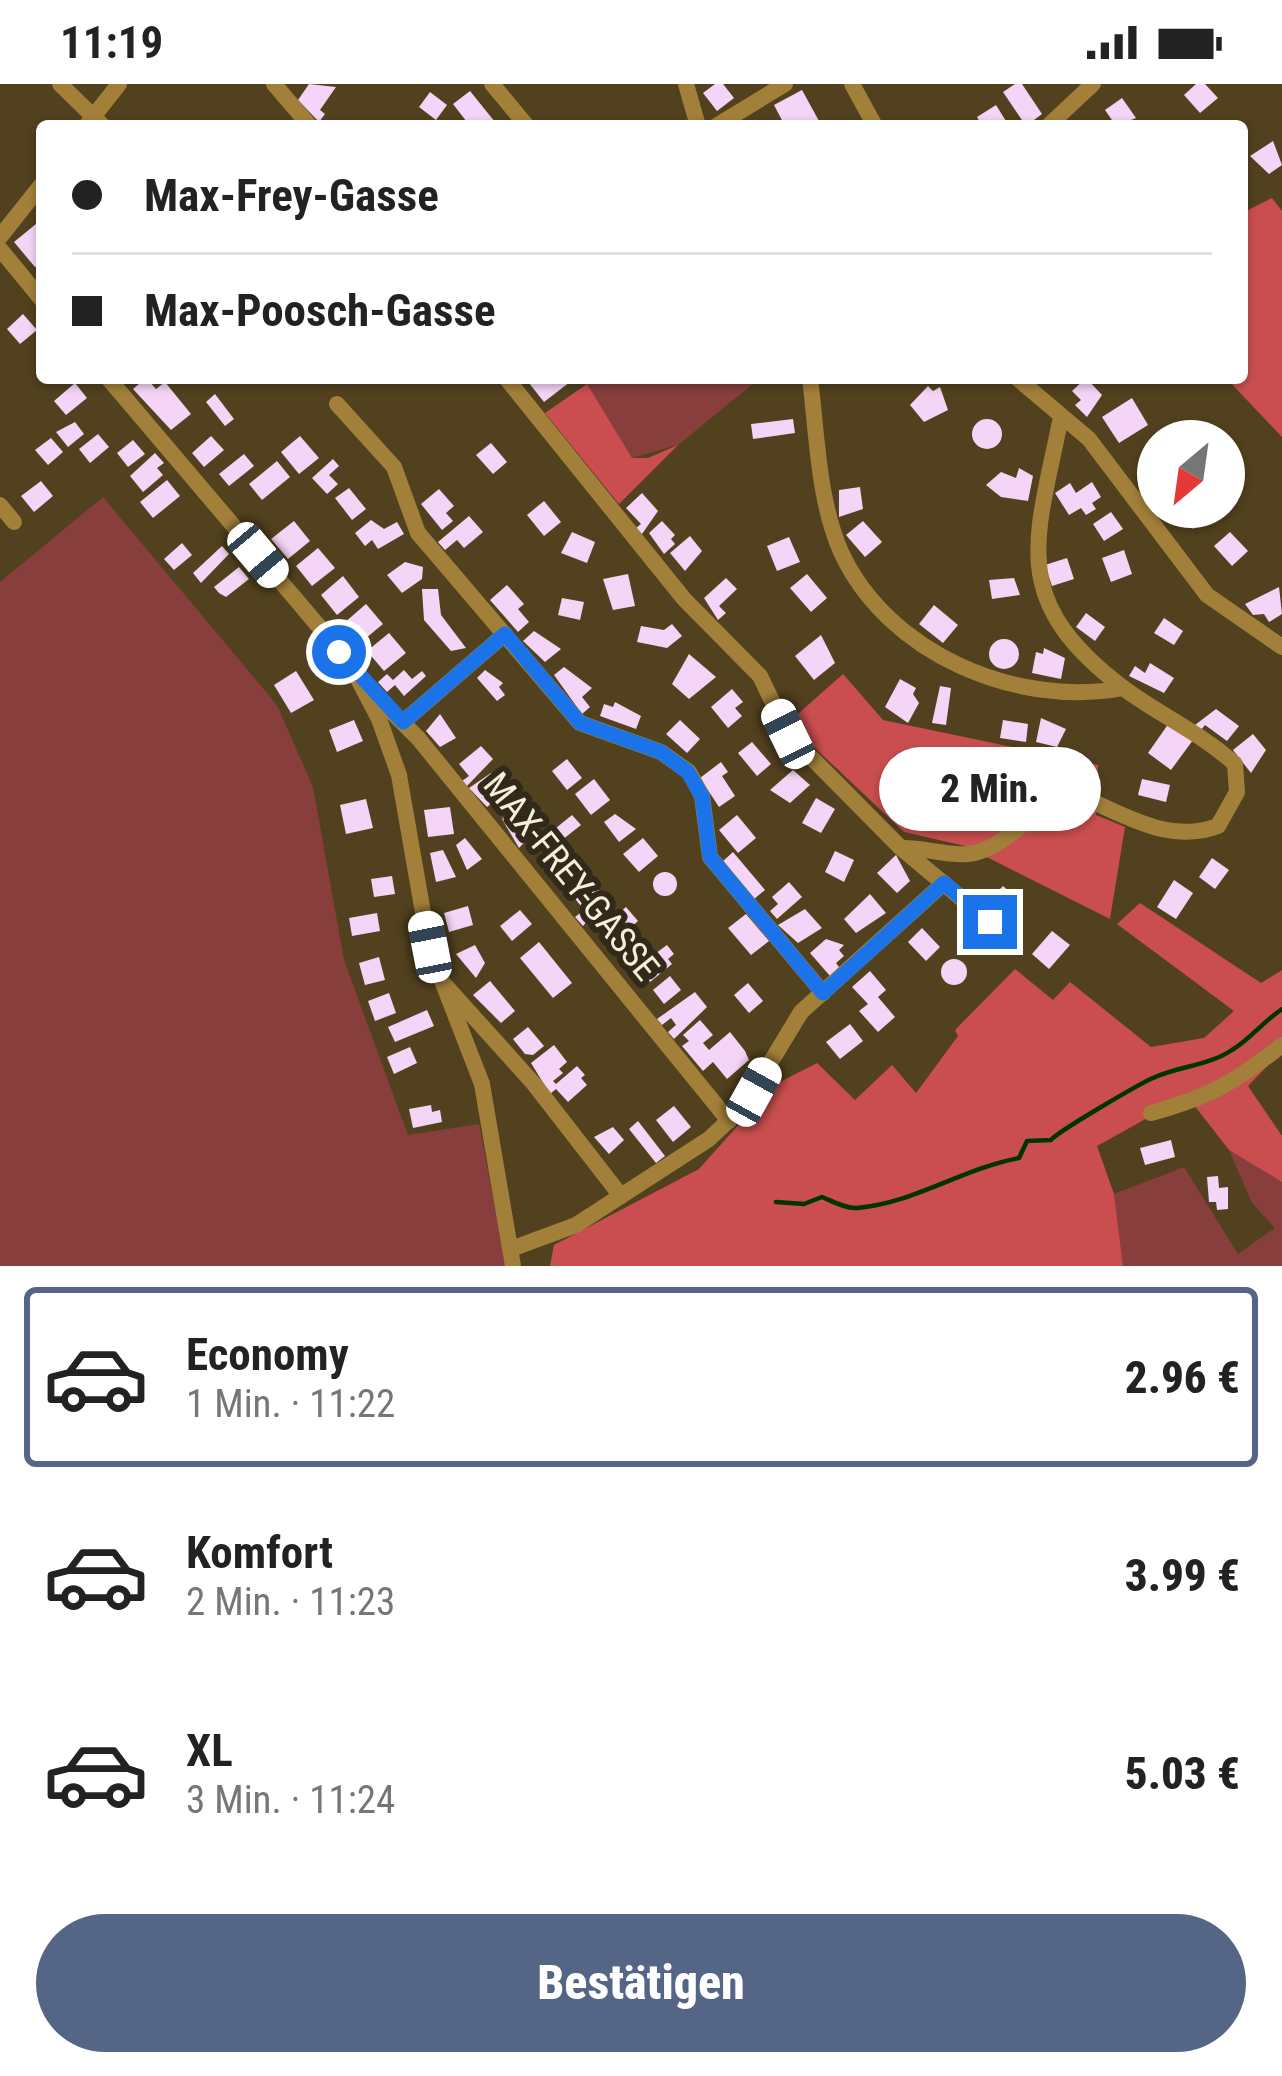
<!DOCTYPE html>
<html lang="de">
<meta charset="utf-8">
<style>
:root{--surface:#fff;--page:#f2f2f2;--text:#222;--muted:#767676;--line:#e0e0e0;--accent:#546585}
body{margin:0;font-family:"Roboto Condensed",sans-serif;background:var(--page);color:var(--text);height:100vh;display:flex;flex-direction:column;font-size:45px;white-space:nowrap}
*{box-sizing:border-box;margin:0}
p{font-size:39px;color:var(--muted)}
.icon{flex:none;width:66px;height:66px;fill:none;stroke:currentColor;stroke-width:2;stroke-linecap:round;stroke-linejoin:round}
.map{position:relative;height:1182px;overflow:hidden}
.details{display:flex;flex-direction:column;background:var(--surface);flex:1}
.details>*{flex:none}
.guide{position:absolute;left:36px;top:36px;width:1212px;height:264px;border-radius:12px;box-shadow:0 3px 9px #0004;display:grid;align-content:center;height:264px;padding:0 36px;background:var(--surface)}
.needle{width:78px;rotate:209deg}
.controls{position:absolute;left:1137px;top:336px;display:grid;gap:24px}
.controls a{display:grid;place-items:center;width:108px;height:108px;border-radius:50%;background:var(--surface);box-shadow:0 3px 9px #0004;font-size:60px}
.end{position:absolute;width:54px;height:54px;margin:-27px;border:15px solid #1a73e8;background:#fff;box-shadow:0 0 0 6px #fff}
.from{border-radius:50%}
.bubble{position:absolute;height:84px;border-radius:42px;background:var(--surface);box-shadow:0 3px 9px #0004;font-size:39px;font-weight:800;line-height:84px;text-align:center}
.car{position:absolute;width:36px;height:72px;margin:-36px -18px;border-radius:15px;box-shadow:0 0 9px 3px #0007;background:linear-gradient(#fff 24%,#345 0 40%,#fff 0 76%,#345 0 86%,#fff 0)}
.guide b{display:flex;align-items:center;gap:42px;height:114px;font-size:45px}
.guide b+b{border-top:3px solid var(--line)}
.guide i{width:30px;height:30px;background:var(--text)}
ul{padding:21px 0 0;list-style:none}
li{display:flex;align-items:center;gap:36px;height:180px;margin:0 24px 18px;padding:0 12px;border:6px solid transparent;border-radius:12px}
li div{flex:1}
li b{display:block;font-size:45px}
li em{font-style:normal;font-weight:800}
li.on{border-color:var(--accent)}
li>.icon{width:108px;height:108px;stroke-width:1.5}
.primary-button{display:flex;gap:24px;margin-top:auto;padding:24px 36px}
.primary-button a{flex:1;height:138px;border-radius:72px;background:var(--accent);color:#fff;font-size:48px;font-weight:800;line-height:138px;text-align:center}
.status{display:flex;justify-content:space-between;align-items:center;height:84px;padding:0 60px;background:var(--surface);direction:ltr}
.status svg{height:33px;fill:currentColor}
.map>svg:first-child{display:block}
</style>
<div class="status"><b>11:19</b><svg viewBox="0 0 49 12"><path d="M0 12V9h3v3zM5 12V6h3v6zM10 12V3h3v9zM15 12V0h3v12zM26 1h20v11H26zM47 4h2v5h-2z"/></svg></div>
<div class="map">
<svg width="1282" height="1182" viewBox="0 0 1282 1182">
<rect width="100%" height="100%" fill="#52411e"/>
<g fill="#883e3d">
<polygon points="760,294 678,361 632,374 601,330 585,295"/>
<polygon points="103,413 277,621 313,703 344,876 408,1051 479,1040 506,1182 0,1182 0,498"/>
<polygon points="1229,1066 1282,1098 1282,1182 1123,1182 1114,1110 1184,1083 1238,1170 1275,1144 1252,1119"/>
</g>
<g fill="#ca4e4f">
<polygon points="1272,114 1282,127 1282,353 1226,294 1242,294 1242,129"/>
<polygon points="587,300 632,374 648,374 678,361 619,420 545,329"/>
<polygon points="843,590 883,636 1098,681 1096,731 1125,743 1110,835 965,762 904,748 797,647 791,636"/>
<polygon points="1140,819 1261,899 1282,886 1282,967 1248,1002 1282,1052 1282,1098 1229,1066 1187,1012 1097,1062 1114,1110 1123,1182 550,1182 554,1161 699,1085 774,1001 817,979 855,1016 892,981 916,1009 958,952 955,946 1015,885 1053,916 1070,898 1151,963 1204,954 1234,927 1117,840"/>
</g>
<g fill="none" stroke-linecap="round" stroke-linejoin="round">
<path stroke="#003401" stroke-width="4.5" d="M776 1118 804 1120 822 1113C832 1117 846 1125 857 1124 915 1119 961 1085 1019 1074L1027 1057 1051 1056C1057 1048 1139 1000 1153 994 1179 982 1208 982 1232 966 1250 955 1263 938 1282 925"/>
</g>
<g fill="#f4d5f7">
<polygon points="309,0 336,3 320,26 325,30 319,38 298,16"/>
<polygon points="715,0 723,0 734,14 717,27 703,9"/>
<polygon points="1015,0 1022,0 1042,30 1026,42 1003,8"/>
<polygon points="1196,0 1205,0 1218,14 1200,29 1184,11"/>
<polygon points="802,6 819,37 785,42 774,21"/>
<polygon points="470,7 495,38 490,42 470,42 453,20"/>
<polygon points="430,8 447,21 436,36 419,23"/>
<polygon points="1122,14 1136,34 1116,42 1105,26"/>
<polygon points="996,21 1009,42 982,42 977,33"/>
<polygon points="1273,57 1282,81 1269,90 1250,72"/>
<polygon points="36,140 42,148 42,178 35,183 14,158"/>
<polygon points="23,230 37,246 20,260 7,245"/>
<polygon points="136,294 153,294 149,297 156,305 165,298 191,330 171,346 133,305 140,299"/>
<polygon points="525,294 567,294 570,298 544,318"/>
<polygon points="1086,294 1102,311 1087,333 1075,321 1081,316 1072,307"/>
<polygon points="75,299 87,314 66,331 54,317"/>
<polygon points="928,302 933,307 940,303 948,326 924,338 910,321"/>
<polygon points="215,310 234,335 225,342 206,318"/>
<polygon points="1132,314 1148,341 1119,359 1102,333"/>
<circle cx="987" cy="350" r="15"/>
<polygon points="793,335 795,349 753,355 751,340"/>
<polygon points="75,338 84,350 68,363 56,348"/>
<polygon points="98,350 109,363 90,379 79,365"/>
<polygon points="211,352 224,366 204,383 192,369"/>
<polygon points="300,352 319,374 299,390 281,368"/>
<polygon points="51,354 63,368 48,381 35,366"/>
<polygon points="133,356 145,370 128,383 117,369"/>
<polygon points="491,359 507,378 493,390 476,371"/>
<polygon points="155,369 164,379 157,384 163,391 143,408 130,392"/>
<polygon points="244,370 254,382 229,402 219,390"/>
<polygon points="333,375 339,382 329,391 338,400 327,410 312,394"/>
<polygon points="277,377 290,393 262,416 249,400"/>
<polygon points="1019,384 1033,392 1028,417 1001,413 986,401 1001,388 1016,394"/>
<polygon points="167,396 180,412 153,434 140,418"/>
<polygon points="41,397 53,412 34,428 21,412"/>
<polygon points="1092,398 1101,413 1092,419 1096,425 1086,431 1081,424 1069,431 1055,409 1070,399 1076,409"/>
<polygon points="860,403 863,425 839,433 839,406"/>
<polygon points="349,404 366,425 352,436 335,414"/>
<polygon points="439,405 454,422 446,429 453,437 442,446 421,420"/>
<polygon points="642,409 658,427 642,450 636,444 641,440 626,424"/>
<polygon points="544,417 561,438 544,452 527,431"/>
<polygon points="1187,423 1207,423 1202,428 1207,434 1193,445 1180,429"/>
<polygon points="1111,428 1123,445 1104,457 1093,440"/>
<polygon points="469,432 483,448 464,464 457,456 445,466 438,458"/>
<polygon points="371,436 384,445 397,438 404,450 378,465 372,456 365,462 355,449"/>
<polygon points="294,437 310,457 288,475 271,455"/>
<polygon points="662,437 675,451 671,455 675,460 664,470 649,449"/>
<polygon points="863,437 882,458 865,473 846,451"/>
<polygon points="572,448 595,458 587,479 561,469"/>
<polygon points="1230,448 1248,467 1232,482 1214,462"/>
<polygon points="690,452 702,467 685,487 670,469"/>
<polygon points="789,453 800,478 777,487 767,462"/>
<polygon points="182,459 192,471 174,486 164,475"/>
<polygon points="222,462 229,470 201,499 193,489"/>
<polygon points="318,464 335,484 312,502 296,482"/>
<polygon points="1124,466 1132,490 1111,498 1102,474"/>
<polygon points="1067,474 1074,495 1052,502 1045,481"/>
<polygon points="405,478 423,483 422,495 402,509 387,491"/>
<polygon points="239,483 249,495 226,513 219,509 214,503"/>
<polygon points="628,490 635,522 613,526 603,495"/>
<polygon points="807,490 827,514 811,528 790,504"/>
<polygon points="343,492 359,513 337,531 321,511"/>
<polygon points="726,494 737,505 719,522 726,529 718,536 704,514"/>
<polygon points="1014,494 1020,511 992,515 989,496"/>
<polygon points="507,501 524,520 518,525 529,538 518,548 490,516"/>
<polygon points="1279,503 1282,530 1269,538 1264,530 1253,531 1245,520"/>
<polygon points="422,505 438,505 441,531 466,564 451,567 424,536"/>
<polygon points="562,514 584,518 580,536 558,531"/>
<polygon points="366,520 383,540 360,559 344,539"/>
<polygon points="934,521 958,541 943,559 919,540"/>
<polygon points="1086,529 1105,543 1095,557 1076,543"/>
<polygon points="1164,534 1183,547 1174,561 1154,549"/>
<polygon points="672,540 682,552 667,564 637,558 641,542 664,546"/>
<polygon points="534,547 561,565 545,578 523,557"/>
<polygon points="389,549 406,569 384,587 367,567"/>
<polygon points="821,551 835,579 814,596 795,572"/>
<circle cx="1004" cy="570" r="15"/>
<polygon points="1044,564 1065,574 1061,595 1032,589 1036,568 1043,570"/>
<polygon points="689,570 716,593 689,615 672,600"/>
<polygon points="1150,579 1174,594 1164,609 1129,592 1135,582 1145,589"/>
<polygon points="564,583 592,604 582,613 590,623 582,630 554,591"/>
<polygon points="404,586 412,595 422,587 426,592 404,612 395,601 387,608 378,598 387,590 393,596"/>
<polygon points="485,586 503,599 499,603 505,611 497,617 477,594"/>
<polygon points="296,587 314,616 291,629 274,601"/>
<polygon points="900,595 916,604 913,610 919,619 908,639 885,623"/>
<polygon points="940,602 951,604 946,641 932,639"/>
<polygon points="732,605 743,618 735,624 742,632 728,644 711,623"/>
<polygon points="615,618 641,632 636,645 600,632 604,620 613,623"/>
<polygon points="1216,625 1239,642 1227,657 1205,641 1201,646 1195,641"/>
<polygon points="440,630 456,654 440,663 426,647"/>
<polygon points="1041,634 1066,645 1057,663 1036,658"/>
<polygon points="354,636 363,657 337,668 329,646"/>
<polygon points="680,636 700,655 687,669 666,650"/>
<polygon points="1003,636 1028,640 1026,658 1000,654"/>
<polygon points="1169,639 1193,656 1171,686 1148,669"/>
<polygon points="1253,650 1266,666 1251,689 1233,666"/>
<polygon points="752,658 771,680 757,692 738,669"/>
<polygon points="481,662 493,675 467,702 462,697 469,692 459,680"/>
<polygon points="567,675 582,694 567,706 552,687"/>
<polygon points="721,678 728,688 722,692 735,712 719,723 700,694"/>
<polygon points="793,686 810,701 790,719 770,706"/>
<polygon points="491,689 507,707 487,723 469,704"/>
<polygon points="594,695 610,716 591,731 575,710"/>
<polygon points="1142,695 1170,701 1166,718 1138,711"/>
<polygon points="816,714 835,725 821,749 802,739"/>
<polygon points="366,715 373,744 346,750 340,721"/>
<polygon points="450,723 454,750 428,753 424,726"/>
<polygon points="515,724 539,743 519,764 502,735"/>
<polygon points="615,730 636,745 619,758 604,738"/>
<polygon points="572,731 581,741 548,767 540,757"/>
<polygon points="737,731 756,754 738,769 719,746"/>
<polygon points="465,754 482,775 467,786 456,761"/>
<polygon points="643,754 658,772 639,788 623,770"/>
<polygon points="443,766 456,793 436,798 430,769"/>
<polygon points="835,767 854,776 844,798 825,788"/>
<polygon points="733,768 765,806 754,815 722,778"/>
<polygon points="896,771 910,797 897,809 877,789"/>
<polygon points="1212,774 1229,786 1215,805 1199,793"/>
<circle cx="665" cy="800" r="12"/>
<polygon points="392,792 395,810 374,813 371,795"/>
<polygon points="1174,796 1193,809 1176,835 1157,823"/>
<polygon points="591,797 606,815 583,842 575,833 584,826 573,812"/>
<polygon points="789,798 802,813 777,835 770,827 778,820 772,813"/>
<polygon points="1003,802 1023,820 1004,840 984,822"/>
<polygon points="870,810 886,829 856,849 844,835"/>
<polygon points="468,822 473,841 449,848 444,829"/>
<polygon points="626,823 638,837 614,858 601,844"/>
<polygon points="805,825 822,844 798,859 778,841"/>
<polygon points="520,826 532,840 512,857 500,842"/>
<polygon points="377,829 380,847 352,852 349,834"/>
<polygon points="746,830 769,857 751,871 728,844"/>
<polygon points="922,844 940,863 926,877 908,858"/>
<polygon points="1052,847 1070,861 1049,885 1032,870"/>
<polygon points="826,855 844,861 839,866 844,872 836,879 839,883 830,892 810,869"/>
<polygon points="539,858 572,899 553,914 520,874"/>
<polygon points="475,861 485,879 476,894 456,870"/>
<polygon points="667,861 674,870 668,875 672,880 650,898 637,883"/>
<polygon points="379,873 385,896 365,901 359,879"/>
<circle cx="954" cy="888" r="13"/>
<polygon points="870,887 886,906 878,913 895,933 878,948 859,927 868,920 852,903"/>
<polygon points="670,892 681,906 664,920 653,906"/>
<polygon points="490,897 515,927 501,939 473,911"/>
<polygon points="748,899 763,917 749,929 734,911"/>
<polygon points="695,908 707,923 674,955 668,948 676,941 671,934 662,941 657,935"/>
<polygon points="389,909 396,929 375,937 368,917"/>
<polygon points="427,926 434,942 395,958 388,943"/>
<polygon points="700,936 713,951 703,959 709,966 730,948 745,967 749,976 727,995 713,978 703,987 682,962 689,957 683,951"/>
<polygon points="850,940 863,957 840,975 826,958"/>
<polygon points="528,943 544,962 533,971 525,970 513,955"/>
<polygon points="554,961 567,978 559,985 563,989 553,997 556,1000 577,982 585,991 581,994 587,1001 568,1018 556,1005 550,1010 531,979"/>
<polygon points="410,963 417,979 394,990 387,973"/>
<polygon points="431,1021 432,1028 440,1026 442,1038 413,1044 409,1025"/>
<polygon points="674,1022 691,1043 673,1058 656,1036"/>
<polygon points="638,1037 665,1072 656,1079 629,1045"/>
<polygon points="613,1043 624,1056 609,1070 594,1053"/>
<polygon points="1171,1056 1175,1073 1145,1081 1140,1064"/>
<polygon points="1218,1092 1219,1104 1228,1103 1228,1125 1217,1126 1216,1118 1209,1118 1207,1093"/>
</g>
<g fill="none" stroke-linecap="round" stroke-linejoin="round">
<g stroke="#a3803a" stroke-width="16">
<polyline points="60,0 103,42"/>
<polyline points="274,0 310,42"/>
<polyline points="492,0 527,42"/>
<polyline points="686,0 698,42"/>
<polyline points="852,0 875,42"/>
<polyline points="86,42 119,0"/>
<polyline points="716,42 785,0"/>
<polyline points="1048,42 1093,0"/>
<polyline points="0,153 42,100"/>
<polyline points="0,165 42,216"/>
<polyline points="108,294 321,545 356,591 379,635 399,691 429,863 482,1000 513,1182"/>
<polyline points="506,294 684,515 760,592 788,650 901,764 990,838"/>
<path d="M810 294C817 350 818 416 841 468 888 570 1017 624 1123 604"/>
<polyline points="1017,294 1089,355 1207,511 1282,563"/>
<polyline points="337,320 394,383 418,449 580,639 661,668 689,688 702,712 710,773 823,909"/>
<polyline points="0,421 14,438"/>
<polyline points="371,607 418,654 729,1037"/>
<polyline points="403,638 505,550"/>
<path d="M901 764C923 763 946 772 968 770 1008 766 1034 719 1075 710 1123 729 1167 761 1218 742L1237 708 1235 680C1200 648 1159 631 1122 603 1007 515 1036 457 1061 333"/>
<polyline points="445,901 534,1000 621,1112"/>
<path d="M1151 1029C1210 1013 1235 998 1282 961"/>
<polyline points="511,1165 576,1141 709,1055 744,1022 801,928 944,799"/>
</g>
</g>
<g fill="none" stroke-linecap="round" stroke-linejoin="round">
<polyline stroke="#1a73e8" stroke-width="15" points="339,568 403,638 505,550 580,639 661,668 688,688 702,712 710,773 823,909 944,799 990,838"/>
</g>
<g text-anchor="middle" stroke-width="12" stroke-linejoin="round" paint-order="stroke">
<g font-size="36" fill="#f8eeda" stroke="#31291a">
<text transform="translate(572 792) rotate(51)" y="13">MAX-FREY-GASSE</text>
</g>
</g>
</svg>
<div class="controls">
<a><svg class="needle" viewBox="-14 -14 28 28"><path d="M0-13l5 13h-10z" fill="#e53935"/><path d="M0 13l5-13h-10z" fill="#767676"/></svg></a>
</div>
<i class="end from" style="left:339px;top:568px"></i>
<i class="end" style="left:990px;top:838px"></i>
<div class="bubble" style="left:879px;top:663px;width:222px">2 Min.</div>
<i class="car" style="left:258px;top:471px;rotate:140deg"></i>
<i class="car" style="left:788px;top:650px;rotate:334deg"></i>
<i class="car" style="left:430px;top:863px;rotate:349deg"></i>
<i class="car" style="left:754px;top:1008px;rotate:29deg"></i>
<div class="guide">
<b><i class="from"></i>Max-Frey-Gasse</b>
<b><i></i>Max-Poosch-Gasse</b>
</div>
</div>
<section class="details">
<ul>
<li class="on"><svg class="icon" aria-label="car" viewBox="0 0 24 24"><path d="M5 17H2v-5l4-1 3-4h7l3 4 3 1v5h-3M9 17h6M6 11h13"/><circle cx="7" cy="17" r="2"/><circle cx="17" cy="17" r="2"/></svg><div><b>Economy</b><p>1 Min. · 11:22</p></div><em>2.96 €</em></li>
<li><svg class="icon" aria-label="car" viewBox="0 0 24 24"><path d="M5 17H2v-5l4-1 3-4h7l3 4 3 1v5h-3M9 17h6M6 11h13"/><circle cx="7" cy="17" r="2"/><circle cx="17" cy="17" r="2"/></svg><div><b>Komfort</b><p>2 Min. · 11:23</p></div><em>3.99 €</em></li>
<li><svg class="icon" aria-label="car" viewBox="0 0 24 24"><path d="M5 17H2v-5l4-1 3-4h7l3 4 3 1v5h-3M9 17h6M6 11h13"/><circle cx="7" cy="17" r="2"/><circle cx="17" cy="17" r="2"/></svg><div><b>XL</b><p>3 Min. · 11:24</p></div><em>5.03 €</em></li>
</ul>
<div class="primary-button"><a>Bestätigen</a></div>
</section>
